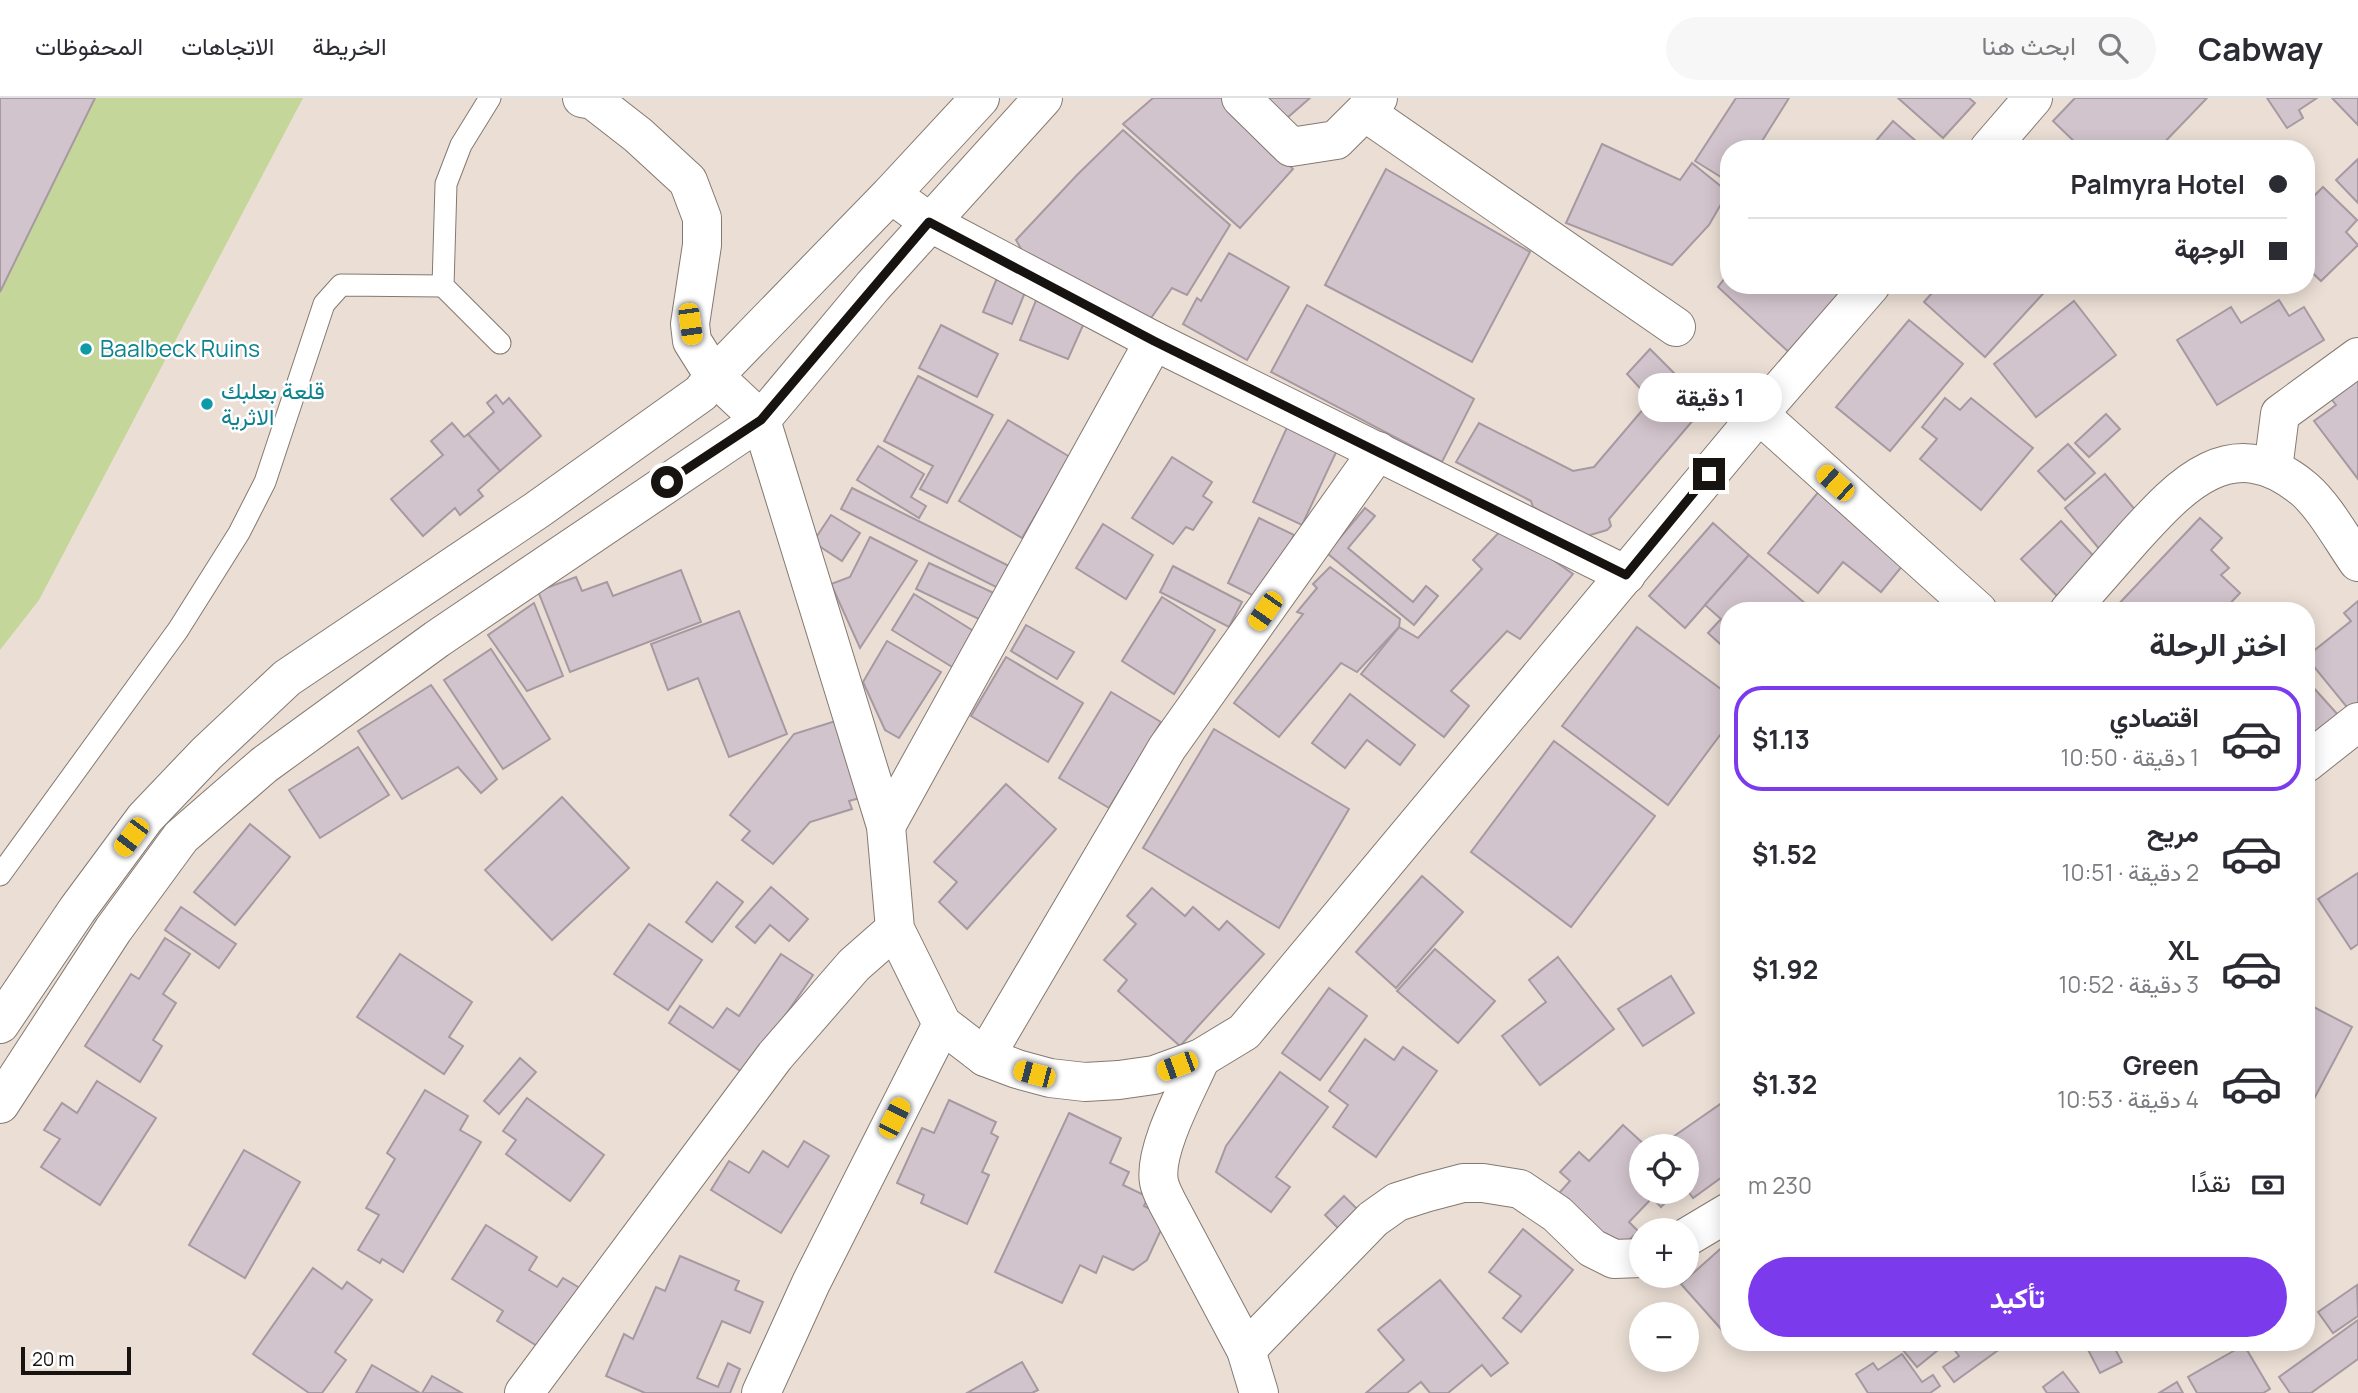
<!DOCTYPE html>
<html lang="ar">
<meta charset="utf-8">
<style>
:root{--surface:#fff;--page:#f7f7f7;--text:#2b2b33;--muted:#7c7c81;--line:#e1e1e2;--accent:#7c3aed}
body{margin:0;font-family:Manrope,Vazirmatn,sans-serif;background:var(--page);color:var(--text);direction:rtl;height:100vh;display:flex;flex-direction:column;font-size:26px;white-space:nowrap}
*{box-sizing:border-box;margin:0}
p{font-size:23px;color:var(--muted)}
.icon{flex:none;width:38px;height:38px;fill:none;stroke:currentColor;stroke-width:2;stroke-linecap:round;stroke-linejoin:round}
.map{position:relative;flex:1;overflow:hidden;direction:ltr}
.panel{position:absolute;left:1720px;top:504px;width:595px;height:749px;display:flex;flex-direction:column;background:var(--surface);border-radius:28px;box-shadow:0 4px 18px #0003;direction:rtl}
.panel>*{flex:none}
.top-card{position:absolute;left:1720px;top:42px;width:595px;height:154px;border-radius:28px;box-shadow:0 4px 18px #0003;direction:rtl;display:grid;align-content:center;height:154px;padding:0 28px;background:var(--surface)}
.controls{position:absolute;left:1629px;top:1036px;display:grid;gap:14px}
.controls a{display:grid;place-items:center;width:70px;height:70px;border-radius:50%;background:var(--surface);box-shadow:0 4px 18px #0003;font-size:35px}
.scale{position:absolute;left:21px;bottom:18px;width:110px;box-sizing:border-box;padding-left:7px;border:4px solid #171310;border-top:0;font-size:19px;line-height:24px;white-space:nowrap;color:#171310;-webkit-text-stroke:5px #fff;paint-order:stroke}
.end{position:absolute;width:32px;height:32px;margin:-16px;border:9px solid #171310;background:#fff;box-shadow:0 0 0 4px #fff}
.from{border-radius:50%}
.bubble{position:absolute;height:49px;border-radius:24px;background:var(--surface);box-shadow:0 4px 18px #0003;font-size:23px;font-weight:700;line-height:49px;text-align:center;direction:rtl}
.car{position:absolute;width:21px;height:42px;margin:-21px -10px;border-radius:9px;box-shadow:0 0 5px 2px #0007;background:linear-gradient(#f5c518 24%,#345 0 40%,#f5c518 0 76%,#345 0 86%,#f5c518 0)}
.top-card b{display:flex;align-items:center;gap:24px;height:66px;font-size:26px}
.top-card b+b{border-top:2px solid var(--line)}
.top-card i{width:18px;height:18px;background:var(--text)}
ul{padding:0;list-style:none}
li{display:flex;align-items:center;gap:21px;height:105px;margin:0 14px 10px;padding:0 14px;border:4px solid transparent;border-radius:28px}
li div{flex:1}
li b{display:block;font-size:26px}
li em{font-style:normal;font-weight:700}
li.active{border-color:var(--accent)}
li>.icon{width:63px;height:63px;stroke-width:1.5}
h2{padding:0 28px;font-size:32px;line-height:84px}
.pay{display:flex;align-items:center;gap:18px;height:77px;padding:0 28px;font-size:26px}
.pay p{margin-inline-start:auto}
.cta{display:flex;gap:14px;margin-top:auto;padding:14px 28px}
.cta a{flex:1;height:80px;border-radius:42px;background:var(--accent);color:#fff;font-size:28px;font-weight:700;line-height:80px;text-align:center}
header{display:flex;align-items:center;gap:42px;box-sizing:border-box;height:98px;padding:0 35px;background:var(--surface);border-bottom:2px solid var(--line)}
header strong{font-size:33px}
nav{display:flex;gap:38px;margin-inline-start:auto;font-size:24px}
.search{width:490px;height:63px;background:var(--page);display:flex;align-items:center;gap:18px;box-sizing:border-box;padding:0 24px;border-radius:38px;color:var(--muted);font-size:26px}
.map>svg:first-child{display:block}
</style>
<header>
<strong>Cabway</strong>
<div class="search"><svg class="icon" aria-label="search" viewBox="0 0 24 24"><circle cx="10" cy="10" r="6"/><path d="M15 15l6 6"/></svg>ابحث هنا</div>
<nav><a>الخريطة</a><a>الاتجاهات</a><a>المحفوظات</a></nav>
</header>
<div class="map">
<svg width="2358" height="1295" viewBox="0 0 2358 1295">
<rect width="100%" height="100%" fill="#ebdfd5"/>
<polygon fill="#c4d699" points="0,0 303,0 39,502 0,552"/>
<g fill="#d2c4cc" stroke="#a699a1" stroke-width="2">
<polygon points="0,0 95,0 0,194"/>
<polygon points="1153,0 1222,0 1293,71 1240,130 1123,26"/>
<polygon points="1255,0 1310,0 1279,27"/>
<polygon points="1736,0 1789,0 1757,51 1729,51 1729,84 1695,63"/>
<polygon points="1898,0 1969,0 1975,5 1943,40"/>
<polygon points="2075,0 2207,0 2158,51 2082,51 2053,23"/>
<polygon points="2267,0 2317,0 2299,12 2303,20 2287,30"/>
<polygon points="2332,0 2358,0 2358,27"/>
<polygon points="1893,23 1925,51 1869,51"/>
<polygon points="1123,32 1230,127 1187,197 1172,190 1149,223 1033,172 1016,142 1077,77"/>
<polygon points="1602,46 1680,82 1692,65 1728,94 1709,127 1672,167 1566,125"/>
<polygon points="2358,61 2358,105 2336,82"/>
<polygon points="1386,71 1530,154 1472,264 1325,187"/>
<polygon points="2323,89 2357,122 2346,134 2358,147 2321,183 2306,169 2306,106"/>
<polygon points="1229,155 1289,189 1247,262 1183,226 1197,200 1201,203"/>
<polygon points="1729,175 1729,187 1853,187 1793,258 1718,189"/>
<polygon points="997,180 1026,192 1012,226 983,214"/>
<polygon points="1939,187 2051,187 1985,259 1924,204"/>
<polygon points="1039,195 1088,216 1068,261 1020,242"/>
<polygon points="2279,202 2289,218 2304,209 2324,242 2217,307 2177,242 2231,209 2241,225"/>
<polygon points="2074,203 2116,257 2036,319 1994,266"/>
<polygon points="1307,207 1474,301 1442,364 1271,274"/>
<polygon points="1909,222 1963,266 1890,353 1836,309"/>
<polygon points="941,227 998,256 977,299 919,270"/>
<polygon points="1650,251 1706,307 1609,421 1611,428 1607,432 1587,438 1533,409 1531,403 1456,364 1479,325 1573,373 1594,369 1651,302 1627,276"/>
<polygon points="2358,277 2358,381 2314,323 2336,307 2329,298"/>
<polygon points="918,278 993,317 947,405 920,391 933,368 884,343"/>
<polygon points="496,297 503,306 509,300 541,338 500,373 468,336 494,314 487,305"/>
<polygon points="1945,300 1960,312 1971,300 2033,350 1981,412 1920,361 1937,341 1922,329"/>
<polygon points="2106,316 2120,331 2089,359 2075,345"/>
<polygon points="1008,322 1070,359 1022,440 959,403"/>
<polygon points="452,325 464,339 468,336 500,373 478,392 483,398 460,417 455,410 423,438 391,401 443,357 431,343"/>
<polygon points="1289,325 1339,348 1302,427 1253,404"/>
<polygon points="2068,346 2095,375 2065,402 2038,373"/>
<polygon points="878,348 924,376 911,399 926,408 919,420 857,382"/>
<polygon points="1172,359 1212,384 1203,398 1212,404 1193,432 1186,429 1173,446 1132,420"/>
<polygon points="2105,376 2142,420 2101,453 2065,410"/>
<polygon points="1825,386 1912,456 1881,494 1843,464 1818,495 1768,455"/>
<polygon points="852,390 1009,468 998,490 841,411"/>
<polygon points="1365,410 1375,418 1348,450 1413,504 1426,488 1438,498 1414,527 1327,455"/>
<polygon points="831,417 860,435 842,463 813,444"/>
<polygon points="1259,420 1294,437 1262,502 1228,485"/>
<polygon points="2200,420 2222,440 2211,452 2229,470 2221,477 2240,495 2223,513 2112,513"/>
<polygon points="2061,423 2101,466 2062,503 2021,461"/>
<polygon points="1713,425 1749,457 1685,530 1649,498"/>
<polygon points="1103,426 1153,457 1126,501 1076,470"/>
<polygon points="1505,428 1573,476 1520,541 1507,533 1451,593 1469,608 1444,639 1361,576 1399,529 1418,540 1482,471 1473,462"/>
<polygon points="870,439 917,463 860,550 831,486 850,479"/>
<polygon points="1749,457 1814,513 1729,513 1729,554 1708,535 1721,521 1705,507"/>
<polygon points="929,465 996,496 983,523 916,491"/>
<polygon points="1173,468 1242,504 1229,529 1160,494"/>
<polygon points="1330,469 1400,521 1399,529 1357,574 1341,565 1279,639 1234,605 1303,516 1297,514 1317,490 1313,486"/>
<polygon points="681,472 701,524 570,574 538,493 576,479 582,493 607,484 613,498"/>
<polygon points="914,496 980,537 957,572 892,532"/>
<polygon points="1162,499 1215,532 1174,596 1122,563"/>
<polygon points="2358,503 2358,616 2355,619 2306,559 2351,523 2344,515"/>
<polygon points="534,505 563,578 527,593 488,537"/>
<polygon points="739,513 787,636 729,659 698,580 668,592 651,546"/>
<polygon points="1026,527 1074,554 1057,581 1011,553"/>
<polygon points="1637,529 1729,597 1729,625 1668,707 1562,628"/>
<polygon points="887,543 941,574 899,640 885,632 863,584"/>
<polygon points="491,551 550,641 503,671 444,582"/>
<polygon points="1006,559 1083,605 1048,664 971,618"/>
<polygon points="431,587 497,681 481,695 458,669 402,701 358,633"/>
<polygon points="2312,588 2339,618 2306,645 2306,593"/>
<polygon points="1111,594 1161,624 1109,710 1059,680"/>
<polygon points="1350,596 1415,647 1400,667 1367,642 1345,670 1312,645"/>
<polygon points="842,621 867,698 849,703 852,711 810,724 773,766 742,742 750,733 730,717 794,636"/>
<polygon points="1214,631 1349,711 1279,830 1143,750"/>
<polygon points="1554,643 1655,718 1571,829 1471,754"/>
<polygon points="358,649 389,697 320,740 289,692"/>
<polygon points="1006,686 1056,731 967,831 939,804 957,784 934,764"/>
<polygon points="562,699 629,770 552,842 485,772"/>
<polygon points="250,726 290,759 235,827 194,794"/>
<polygon points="2358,775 2358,846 2351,851 2318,801"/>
<polygon points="1422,778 1463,814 1396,890 1356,854"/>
<polygon points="717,784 743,804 712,844 686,824"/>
<polygon points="771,789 808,821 789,843 770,827 755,845 736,829"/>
<polygon points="1152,790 1185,818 1193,809 1219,832 1227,823 1264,856 1180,948 1118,893 1127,882 1104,862 1136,826 1127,818"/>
<polygon points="181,809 236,846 219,870 165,832"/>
<polygon points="649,826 702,862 668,912 614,876"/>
<polygon points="165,840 190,856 163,896 176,905 153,942 162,948 140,984 85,948 131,876 139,881"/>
<polygon points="1435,851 1495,903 1458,945 1397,893"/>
<polygon points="400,856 472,904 449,939 463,948 444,976 357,919"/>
<polygon points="781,856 813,877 745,976 669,925 680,908 713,930 727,910 739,918"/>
<polygon points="1558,859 1614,931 1540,987 1502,938 1546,904 1529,882"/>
<polygon points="1671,878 1694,915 1643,948 1618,911"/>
<polygon points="1329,890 1367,918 1320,982 1282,955"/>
<polygon points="2306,905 2352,929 2306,1016"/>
<polygon points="1365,941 1394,962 1403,949 1437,973 1376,1059 1333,1029 1348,1007 1329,993"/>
<polygon points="520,960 536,974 499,1016 484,1003"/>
<polygon points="1280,974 1328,1009 1276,1079 1290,1089 1271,1114 1216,1074 1226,1048"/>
<polygon points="97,983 156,1020 100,1107 41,1069 60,1041 44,1032 62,1005 77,1015"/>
<polygon points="425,992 468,1018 460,1032 481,1044 403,1174 382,1161 380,1165 358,1152 379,1117 366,1110 395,1061 387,1055"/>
<polygon points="527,1000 604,1057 570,1103 506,1056 516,1042 503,1033"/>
<polygon points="1729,1000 1729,1074 1693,1100 1687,1092 1687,1048 1660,1048"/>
<polygon points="949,1002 996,1024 991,1035 998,1039 982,1074 989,1077 967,1126 921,1105 924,1097 897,1085 922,1030 934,1035"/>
<polygon points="1069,1015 1121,1040 1110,1065 1129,1074 1123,1087 1148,1099 1144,1108 1167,1119 1147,1162 1133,1172 1103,1158 1096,1175 1080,1167 1062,1205 995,1174"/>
<polygon points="1623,1027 1646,1048 1642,1048 1642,1059 1638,1063 1642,1066 1642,1094 1671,1094 1674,1096 1661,1109 1652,1100 1629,1124 1638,1133 1617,1155 1550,1105 1570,1083 1560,1074 1579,1054 1589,1063"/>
<polygon points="804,1043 829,1058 781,1135 711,1092 729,1063 749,1075 763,1053 788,1069"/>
<polygon points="244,1052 300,1084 245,1180 189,1147"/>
<polygon points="1344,1098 1359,1113 1339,1131 1325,1117"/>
<polygon points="486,1127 537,1159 529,1172 557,1189 563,1180 585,1193 547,1254 497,1223 503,1213 452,1181"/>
<polygon points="1523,1131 1573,1172 1521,1234 1503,1220 1521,1198 1489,1174"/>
<polygon points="1728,1144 1729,1146 1729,1240 1681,1186"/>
<polygon points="680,1158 739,1183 735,1192 763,1204 750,1235 722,1223 697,1280 718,1289 728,1265 740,1271 730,1295 645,1295 606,1278 624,1236 633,1241 656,1189 665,1193"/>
<polygon points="313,1170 342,1191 347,1184 372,1202 335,1254 346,1262 322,1295 309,1295 253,1256"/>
<polygon points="1440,1182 1508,1265 1491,1278 1482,1267 1448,1295 1430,1295 1421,1284 1407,1295 1366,1295 1404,1262 1378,1232"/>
<polygon points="2357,1187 2358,1218 2333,1235 2318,1214"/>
<polygon points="2358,1222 2358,1261 2311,1295 2290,1295 2279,1279"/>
<polygon points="1906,1244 1948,1244 1917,1269 1902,1251 1908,1247"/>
<polygon points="1961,1244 2002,1244 2004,1248 1954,1284 1943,1269 1959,1258 1953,1250"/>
<polygon points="2084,1244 2117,1244 2113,1247 2122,1264 2100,1275"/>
<polygon points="2244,1247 2270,1291 2263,1295 2197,1295 2188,1279"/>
<polygon points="1902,1256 1922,1284 1933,1277 1940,1288 1930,1295 1868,1295 1856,1276 1873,1265 1878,1272"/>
<polygon points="1022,1264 1038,1292 1032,1295 967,1295"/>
<polygon points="372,1267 420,1295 356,1295"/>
<polygon points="2063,1274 2079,1295 2047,1295 2043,1289"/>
<polygon points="432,1278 462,1295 422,1295"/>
<polygon points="2177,1284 2183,1295 2159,1295"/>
</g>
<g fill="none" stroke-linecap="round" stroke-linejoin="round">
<defs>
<g id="lane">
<polyline points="490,0 461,47 446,86 443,188 500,245"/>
<polyline points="0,777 178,532 239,435 265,384 324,206 341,187 443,188"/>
</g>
<g id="street">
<polyline points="582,0 593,2 638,37 688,83 702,120 702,147 690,226 692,243 714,278"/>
<polyline points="1241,0 1291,49 1336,42 1378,0"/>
<polyline points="1365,14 1676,229"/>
<polyline points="891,96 929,124 1154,243 1626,477"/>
<polyline points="1759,316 1978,513"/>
<polyline points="2273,371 2280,316 2358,259"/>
<path d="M2069 513C2090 489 2112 464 2133 440 2181 387 2232 331 2304 391 2324 408 2342 441 2358 464"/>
<polyline points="2306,665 2358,624"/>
<polyline points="886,728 1154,243"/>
<polyline points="985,959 1167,650 1378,353"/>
<path d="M1201 960C1188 990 1153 1052 1159 1084 1160 1090 1164 1098 1167 1104L1246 1252 1259 1295"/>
<polyline points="1687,1139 1729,1114"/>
<polyline points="1246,1252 1373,1121 1397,1104 1425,1095 1463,1085 1483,1085 1520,1091 1557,1116 1592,1150 1614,1161 1642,1160"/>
<polyline points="524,1295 775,958 854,867 895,831"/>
<polyline points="761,1295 811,1185 942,926"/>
</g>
<g id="secondary">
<polyline points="1989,51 2033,0"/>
<polyline points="714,278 761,322 886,728 895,831 942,926 985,959 1017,971 1050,980 1085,984 1119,982 1154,977 1201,960 1244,934 1759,316 1871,187"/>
<polyline points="0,926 77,812 145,720 207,655 287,580 537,412 701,295 714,278 891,96 980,0"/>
<polyline points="0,1006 113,832 181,739 264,667 437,541 761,322 873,188 1043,0"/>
</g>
</defs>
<use href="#lane" stroke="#847971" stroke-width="23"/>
<use href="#street" stroke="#847971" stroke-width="40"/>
<use href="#secondary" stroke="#847971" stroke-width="40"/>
<use href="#lane" stroke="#fff" stroke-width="21"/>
<use href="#street" stroke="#fff" stroke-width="38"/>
<use href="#secondary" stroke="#fff" stroke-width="38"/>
</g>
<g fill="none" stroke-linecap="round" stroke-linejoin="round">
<polyline stroke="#171310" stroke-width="9" points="667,384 761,322 929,124 1154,243 1626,477 1709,376"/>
</g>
<g fill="#0f9aa8" stroke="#fff" stroke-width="2.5">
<circle cx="86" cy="251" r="7"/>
<circle cx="207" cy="306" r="7"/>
</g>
<g text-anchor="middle" stroke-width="5" stroke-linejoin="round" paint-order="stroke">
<g font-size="23" fill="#0d838f" stroke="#fff" text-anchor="start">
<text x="100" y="259">Baalbeck Ruins</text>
<text x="221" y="301">قلعة بعلبك<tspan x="221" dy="26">الاثرية</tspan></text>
</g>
</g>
</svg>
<div class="controls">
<a><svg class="icon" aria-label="locate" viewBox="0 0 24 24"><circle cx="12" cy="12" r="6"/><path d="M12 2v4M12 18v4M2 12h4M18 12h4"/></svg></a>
<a>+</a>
<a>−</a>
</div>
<div class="scale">20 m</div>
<i class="end from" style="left:667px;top:384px"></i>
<i class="end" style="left:1709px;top:376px"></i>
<div class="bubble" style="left:1638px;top:275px;width:144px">1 دقيقة</div>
<i class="car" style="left:690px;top:226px;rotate:172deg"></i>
<i class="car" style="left:1835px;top:385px;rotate:312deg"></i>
<i class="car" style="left:1265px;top:513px;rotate:215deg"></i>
<i class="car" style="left:131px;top:739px;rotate:217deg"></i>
<i class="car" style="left:1177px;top:968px;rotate:250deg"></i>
<i class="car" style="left:1034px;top:976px;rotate:285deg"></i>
<i class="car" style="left:894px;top:1020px;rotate:27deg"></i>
<div class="top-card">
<b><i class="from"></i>Palmyra Hotel</b>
<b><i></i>الوجهة</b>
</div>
<section class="panel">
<h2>اختر الرحلة</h2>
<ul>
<li class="active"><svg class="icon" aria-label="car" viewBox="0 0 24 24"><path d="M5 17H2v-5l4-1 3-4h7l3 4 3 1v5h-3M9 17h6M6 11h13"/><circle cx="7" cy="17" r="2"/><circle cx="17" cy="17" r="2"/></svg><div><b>اقتصادي</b><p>1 دقيقة · 10:50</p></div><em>$1.13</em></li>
<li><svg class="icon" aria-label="car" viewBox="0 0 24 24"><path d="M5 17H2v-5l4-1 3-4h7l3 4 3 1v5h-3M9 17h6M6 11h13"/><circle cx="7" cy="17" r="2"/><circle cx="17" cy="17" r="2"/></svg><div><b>مريح</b><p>2 دقيقة · 10:51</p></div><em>$1.52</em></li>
<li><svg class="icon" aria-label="car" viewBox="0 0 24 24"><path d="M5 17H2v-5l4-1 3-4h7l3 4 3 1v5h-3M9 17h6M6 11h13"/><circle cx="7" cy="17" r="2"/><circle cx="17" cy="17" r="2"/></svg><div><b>XL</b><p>3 دقيقة · 10:52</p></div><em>$1.92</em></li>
<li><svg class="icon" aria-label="car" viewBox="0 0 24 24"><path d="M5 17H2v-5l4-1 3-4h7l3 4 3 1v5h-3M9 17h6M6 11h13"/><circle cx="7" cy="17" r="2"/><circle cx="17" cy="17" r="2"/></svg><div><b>Green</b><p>4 دقيقة · 10:53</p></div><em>$1.32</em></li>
</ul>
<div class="pay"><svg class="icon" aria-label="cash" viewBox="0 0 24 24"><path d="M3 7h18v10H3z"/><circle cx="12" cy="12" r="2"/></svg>نقدًا<p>230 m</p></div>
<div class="cta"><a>تأكيد</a></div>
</section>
</div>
